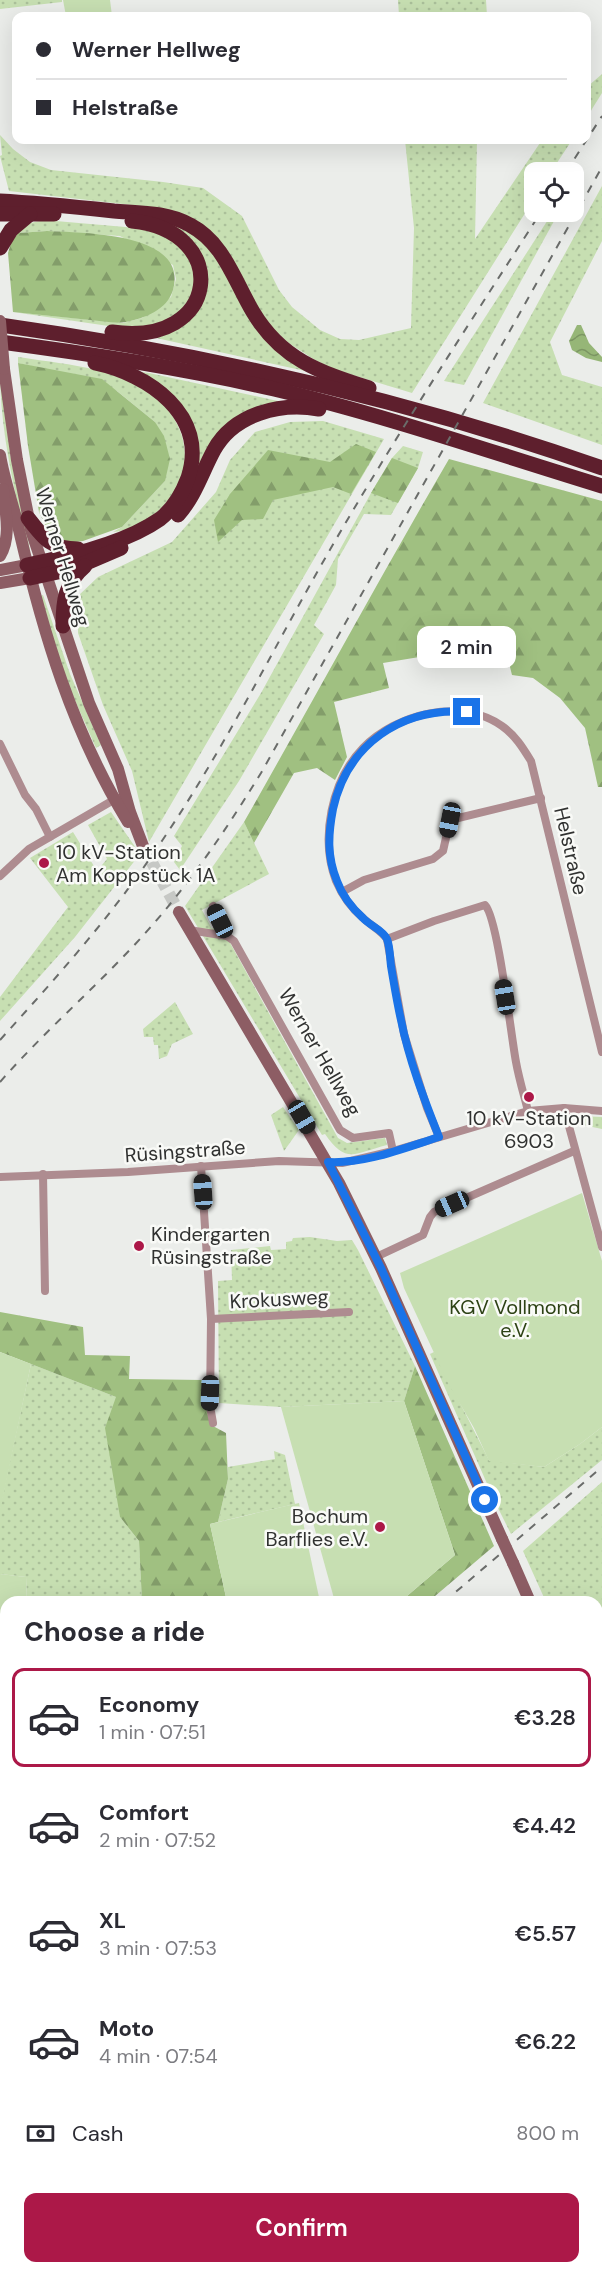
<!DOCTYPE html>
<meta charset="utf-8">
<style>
:root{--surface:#fff;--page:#f7f7f7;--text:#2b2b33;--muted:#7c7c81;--line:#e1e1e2;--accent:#ac1848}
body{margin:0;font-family:"DM Sans",sans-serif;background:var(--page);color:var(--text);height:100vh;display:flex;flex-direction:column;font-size:22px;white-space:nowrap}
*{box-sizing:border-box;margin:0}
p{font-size:20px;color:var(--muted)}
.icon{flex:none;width:33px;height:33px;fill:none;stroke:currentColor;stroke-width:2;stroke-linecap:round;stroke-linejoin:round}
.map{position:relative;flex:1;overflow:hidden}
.panel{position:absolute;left:0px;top:1596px;width:603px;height:678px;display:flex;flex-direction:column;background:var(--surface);border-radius:18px 18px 0 0;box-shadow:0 6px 24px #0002}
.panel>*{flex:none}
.top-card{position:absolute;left:12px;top:12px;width:579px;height:132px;border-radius:12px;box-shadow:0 6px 24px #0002;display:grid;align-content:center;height:132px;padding:0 24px;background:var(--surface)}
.tools{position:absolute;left:524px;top:162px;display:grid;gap:12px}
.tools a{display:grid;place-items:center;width:60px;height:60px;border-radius:12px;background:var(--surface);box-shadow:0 6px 24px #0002;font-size:30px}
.end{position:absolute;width:27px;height:27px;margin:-14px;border:8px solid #1a73e8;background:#fff;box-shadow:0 0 0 3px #fff}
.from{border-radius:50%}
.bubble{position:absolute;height:42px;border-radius:12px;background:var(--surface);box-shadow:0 6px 24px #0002;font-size:20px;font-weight:600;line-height:42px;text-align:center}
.car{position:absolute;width:18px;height:36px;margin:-18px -9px;border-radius:8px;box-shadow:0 0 4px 2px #0007;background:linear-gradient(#222 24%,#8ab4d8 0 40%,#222 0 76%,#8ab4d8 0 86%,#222 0)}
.top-card b{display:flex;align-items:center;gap:21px;height:57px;font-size:22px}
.top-card b+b{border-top:2px solid var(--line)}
.top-card i{width:15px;height:15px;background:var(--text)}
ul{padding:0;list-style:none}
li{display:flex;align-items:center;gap:18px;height:99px;margin:0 12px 9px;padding:0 12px;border:3px solid transparent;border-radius:12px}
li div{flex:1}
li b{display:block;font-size:22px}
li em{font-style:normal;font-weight:600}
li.current{border-color:var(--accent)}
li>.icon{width:54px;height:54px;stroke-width:1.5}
h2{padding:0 24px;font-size:27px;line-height:72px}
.pay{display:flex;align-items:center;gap:15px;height:66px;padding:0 24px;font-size:22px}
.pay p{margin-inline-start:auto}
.action{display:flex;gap:12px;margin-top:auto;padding:12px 24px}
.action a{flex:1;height:69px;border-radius:12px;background:var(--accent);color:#fff;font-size:24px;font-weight:600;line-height:69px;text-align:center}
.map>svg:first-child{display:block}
</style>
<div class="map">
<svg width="602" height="2274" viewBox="0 0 602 2274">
<defs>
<pattern id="grass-dots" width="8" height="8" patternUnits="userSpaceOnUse" patternTransform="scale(1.5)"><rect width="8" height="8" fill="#c7dfb2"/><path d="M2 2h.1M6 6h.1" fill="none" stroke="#abc09a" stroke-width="1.8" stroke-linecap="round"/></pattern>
<pattern id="forest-firs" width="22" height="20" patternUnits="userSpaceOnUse" patternTransform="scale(1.5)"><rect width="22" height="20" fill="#a0c081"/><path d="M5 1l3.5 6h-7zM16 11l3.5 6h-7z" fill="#839d6a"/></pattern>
<pattern id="water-waves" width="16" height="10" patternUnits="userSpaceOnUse" patternTransform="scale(1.5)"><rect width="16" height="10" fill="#96b677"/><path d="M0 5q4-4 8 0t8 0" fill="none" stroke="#7b9562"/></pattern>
</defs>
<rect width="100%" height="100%" fill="#ebedea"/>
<g fill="url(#grass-dots)">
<polygon points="0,0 62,0 62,2 0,9"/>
<polygon points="398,0 486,0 487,16 399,16"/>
<polygon points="602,74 602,93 587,117 587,87"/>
<polygon points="0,135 13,149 30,162 51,170 163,182 203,188 242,216 279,290 292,307 320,330 340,339 359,340 411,328 414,228 405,140 477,140 475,239 542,140 572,140 551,172 534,172 534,199 412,393 333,369 315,360 290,344 268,325 233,262 158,208 9,191 0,156 2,155"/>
<polygon points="602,186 602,241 550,342 562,375 602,387 602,445 483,403"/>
<polygon points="553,212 559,212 464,385 444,381"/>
<polygon points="44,220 137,228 170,236 194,263 194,294 171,322 129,329 13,312 123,323 142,318 171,297 176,279 173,265 120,236 47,231 18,233 26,224"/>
<path d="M162 222 184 227 213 249 234 288 310 372 156 338C175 332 187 323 199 308L191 239 176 228Z"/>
<path d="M18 357C55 363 120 368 149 391 191 423 199 475 158 511 147 521 129 531 113 532L122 527 165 481 155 422 117 391 53 371 18 363Z"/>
<path d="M0 371 11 459 30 550 28 551C15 492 0 432 0 371Z"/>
<polygon points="135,371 149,373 287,403 250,410 191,482 196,442"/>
<polygon points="323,421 384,439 149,842 132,771 103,705 78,633 78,596 98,577 172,542 216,492 230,460 255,432 290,422"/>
<polygon points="403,446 423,452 418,468 391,515 364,514 338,559 336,585 314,625 324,634 239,781 180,870 174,862 182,846 174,836 261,693 371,493 392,458"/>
<polygon points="43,595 70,674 101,745 96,748 66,680 37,597"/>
<polygon points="111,812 140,854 75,937 0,1021 0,997 68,907 30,858 73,832 97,871 107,859 88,825"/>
<path d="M244 822 269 874 202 910 212 929 218 926 229 941 338 1138 347 1143 385 1138 387 1145C355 1153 346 1165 325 1134L322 1135 185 906Z"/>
<polygon points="175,1002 193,1034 172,1044 167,1056 159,1059 158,1045 154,1045 153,1037 144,1037 143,1029"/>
<polygon points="283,1107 299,1130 284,1151 271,1115"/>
<polygon points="580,1116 602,1117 602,1129 578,1124"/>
<polygon points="310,1237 337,1241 352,1240 358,1250 415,1366 404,1401 281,1407 219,1403 218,1281 232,1280 231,1250 270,1246 271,1250 286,1249 286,1242 292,1241 293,1238"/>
<polygon points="434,1352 489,1460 544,1467 580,1444 602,1427 602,1460 511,1534 496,1504 430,1354"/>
<polygon points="31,1364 116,1397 120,1517 139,1541 142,1602 27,1602 26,1577 0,1574 0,1508"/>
<polygon points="274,1451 285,1455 295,1504 218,1522 228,1479 228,1467 275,1459"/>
<polygon points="602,1482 602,1710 597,1701 597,1602 546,1602 523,1551"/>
<polygon points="136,2268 157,2268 168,2274 131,2272"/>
</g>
<g fill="url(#forest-firs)">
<path d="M47 231C83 233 189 232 173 290 167 310 145 318 126 322 115 324 102 321 90 320 64 317 39 315 13 312L8 253 11 243 18 233Z"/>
<polygon points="18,363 102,379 155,422 164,436 170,459 165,481 122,527 83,541 67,543 50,535 39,512 28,446"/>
<polygon points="356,444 376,452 351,494 333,487 273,500 263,519 242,520 218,542 214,520 230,494 268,450 330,462"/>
<polygon points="392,458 418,468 398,503 371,493"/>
<path d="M449 459 602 501V787H598L585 728 560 698 533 678 512 675 504 643 383 663 389 688 334 702 347 757 335 780 317 768 294 773 254 843 244 822C313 701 379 579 449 459Z"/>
<polygon points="0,1312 83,1327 85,1355 130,1356 129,1379 203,1380 206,1402 213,1426 226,1433 228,1479 218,1522 210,1524 227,1602 142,1602 139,1541 120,1517 105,1428 116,1397 0,1352"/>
<polygon points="415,1366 494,1546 428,1602 400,1602 455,1555 404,1401"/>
</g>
<g fill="#c7dfb2">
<polygon points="63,0 110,0 112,16 66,16"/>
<polygon points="582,1193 602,1261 602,1427 580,1444 544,1467 489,1461 474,1428 448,1383 404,1288 400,1273"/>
<polygon points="0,1352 31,1364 0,1511"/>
<polygon points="404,1401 455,1555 400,1602 335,1602 281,1407"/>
<polygon points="299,1503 320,1602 227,1602 210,1524"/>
<polygon points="0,1574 26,1577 27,1602 6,1602 6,1856 0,1856"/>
</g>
<polygon fill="url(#water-waves)" points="577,325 581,325 589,343 602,357 602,362 586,358 572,350 569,341"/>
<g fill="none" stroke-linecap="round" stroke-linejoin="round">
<polyline stroke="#c6c8c5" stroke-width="12" stroke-dasharray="12 6" stroke-linecap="butt" points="143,846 179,912"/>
<g stroke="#ae8c90" stroke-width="8">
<polyline points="0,744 25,795 36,809 50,837"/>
<polyline points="0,876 29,849 117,798"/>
<polyline points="342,892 364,880 433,859 443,851 450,820 541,798"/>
<polyline points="213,906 227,936 234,941 340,1130 353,1138 389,1133 393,1151"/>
<polyline points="189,930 227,936"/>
<path d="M387 939C381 930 370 925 363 918 351 908 342 895 336 881 320 839 331 781 363 748 396 714 461 697 502 726 515 735 523 748 531 761L602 1052"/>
<polyline points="564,1108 602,1247"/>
<path d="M439 1137 427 1108 404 1034 387 939 434 921 485 905C498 918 511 1036 516 1062 519 1079 524 1095 528 1111"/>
<polyline points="201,1166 211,1319 210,1406 213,1423"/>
<polyline points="43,1174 45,1291"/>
<polyline points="0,1177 128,1172 279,1161 342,1163 393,1151 528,1111 564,1108 602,1111"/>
<polyline points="376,1257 423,1235 430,1217 434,1212 574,1151"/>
<polyline points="211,1319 349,1312"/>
<polyline points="0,1904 6,1903"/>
<polyline points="597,1917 602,1918"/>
<polyline points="0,2171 6,2176"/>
<polyline points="597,2194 602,2194"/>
<polyline points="107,2268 110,2274"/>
</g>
<g stroke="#8d5d64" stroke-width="12">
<polyline points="4,369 17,460 31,530 89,703 118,769 130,812 143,846"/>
<path d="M0 455C4 480 13 504 19 530 43 633 72 731 128 822"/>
<path d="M0 556C12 536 5 511 3 489"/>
<polyline points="0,570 27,565"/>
<polyline points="0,583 30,578"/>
<polyline points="179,912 339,1183 381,1268 502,1539"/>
<polyline points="513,1563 530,1602"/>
<polyline points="597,1723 602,1732"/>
</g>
<g stroke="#5e1f2d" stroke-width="15">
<path d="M0 201C38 203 76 207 114 211 140 213 167 212 190 225 224 243 234 280 253 312 281 359 319 372 369 388"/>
<polyline points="0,214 54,214"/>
<polyline points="0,248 11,230 30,214"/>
<path d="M0 325C205 354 407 399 602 468"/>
<path d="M112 332C220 348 233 231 132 221"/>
<path d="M0 342C92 354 183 368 274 389 384 415 494 453 602 486"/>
<path d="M178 515C195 496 202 472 214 450 234 414 280 402 319 409"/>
<path d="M28 518C44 539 51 549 78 549"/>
<path d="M27 565C68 557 126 543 160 519 173 509 182 494 188 478 209 415 148 374 95 363"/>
<polyline points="30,578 72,569 121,548"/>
<path d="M63 626C63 601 65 583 85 566"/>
</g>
<g stroke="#6a6c6a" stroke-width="2" stroke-dasharray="8 8" stroke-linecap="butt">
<polyline points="566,172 602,116"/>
<path d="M0 1040C55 979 109 919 155 851 223 753 275 644 335 541 400 429 471 321 541 212"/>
<path d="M0 1082C49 1026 107 978 155 922 195 876 229 825 261 773L602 167"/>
<polyline points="444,1602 602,1467"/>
<polyline points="0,1988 6,1982"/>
</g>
<g stroke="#8d5d64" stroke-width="12">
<polyline points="0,321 4,369"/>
<polyline points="502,1539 513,1563"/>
</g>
</g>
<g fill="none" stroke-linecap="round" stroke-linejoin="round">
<path stroke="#1a73e8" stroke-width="8" d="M467 712C401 707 347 745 333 809 328 835 327 857 337 881 342 895 352 908 363 918 369 925 383 930 387 939 390 947 390 958 391 966 394 984 397 1002 401 1020 409 1060 424 1099 439 1137 404 1148 365 1164 328 1162L381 1268 485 1500"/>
</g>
<g fill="#ac1848" stroke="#f9faf7" stroke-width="2">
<circle cx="44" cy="863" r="6"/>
<circle cx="529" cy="1097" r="6"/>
<circle cx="139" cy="1246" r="6"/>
<circle cx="380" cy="1527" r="6"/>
</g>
<g text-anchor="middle" stroke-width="5" stroke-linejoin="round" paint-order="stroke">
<g font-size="20" fill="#313231" stroke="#f9faf7">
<text transform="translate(63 557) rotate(73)" y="7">Werner Hellweg</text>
<text transform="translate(571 851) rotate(77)" y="7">Helstraße</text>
<text transform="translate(320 1052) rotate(60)" y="7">Werner Hellweg</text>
<text transform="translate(185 1151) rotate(-4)" y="7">Rüsingstraße</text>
<text transform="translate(279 1299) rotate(-3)" y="7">Krokusweg</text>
</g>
<g font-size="20" fill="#313231" stroke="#f9faf7" text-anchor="start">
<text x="56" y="859">10 kV-Station<tspan x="56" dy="23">Am Koppstück 1A</tspan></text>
<text x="529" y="1125" text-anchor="middle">10 kV-Station<tspan x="529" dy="23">6903</tspan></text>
<text x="151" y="1241">Kindergarten<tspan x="151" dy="23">Rüsingstraße</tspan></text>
<text x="368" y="1523" text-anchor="end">Bochum<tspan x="368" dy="23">Barflies e.V.</tspan></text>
</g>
<g font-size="20" fill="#2d4215" stroke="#f9faf7">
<text x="515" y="1314">KGV Vollmond<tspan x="515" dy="23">e.V.</tspan></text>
</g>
</g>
</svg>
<div class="tools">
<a><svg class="icon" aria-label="locate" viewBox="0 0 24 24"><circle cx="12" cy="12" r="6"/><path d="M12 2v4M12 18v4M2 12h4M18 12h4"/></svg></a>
</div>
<i class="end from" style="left:485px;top:1500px"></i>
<i class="end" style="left:467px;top:712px"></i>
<div class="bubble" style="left:417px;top:626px;width:99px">2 min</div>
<i class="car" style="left:450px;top:820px;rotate:191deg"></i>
<i class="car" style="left:220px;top:921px;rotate:334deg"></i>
<i class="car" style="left:505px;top:997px;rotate:351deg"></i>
<i class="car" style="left:302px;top:1117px;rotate:150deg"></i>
<i class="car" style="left:203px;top:1192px;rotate:356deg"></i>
<i class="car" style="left:452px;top:1204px;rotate:246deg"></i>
<i class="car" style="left:210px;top:1393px;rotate:182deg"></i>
<div class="top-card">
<b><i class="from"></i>Werner Hellweg</b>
<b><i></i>Helstraße</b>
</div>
<section class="panel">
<h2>Choose a ride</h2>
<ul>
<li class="current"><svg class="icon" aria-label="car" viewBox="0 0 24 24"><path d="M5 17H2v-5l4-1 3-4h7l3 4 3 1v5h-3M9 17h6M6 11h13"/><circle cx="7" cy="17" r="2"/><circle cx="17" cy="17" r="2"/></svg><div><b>Economy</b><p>1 min · 07:51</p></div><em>€3.28</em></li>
<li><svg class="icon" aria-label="car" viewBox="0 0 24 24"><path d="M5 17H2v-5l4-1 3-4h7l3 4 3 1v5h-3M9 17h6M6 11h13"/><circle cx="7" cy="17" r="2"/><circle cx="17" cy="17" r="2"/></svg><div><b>Comfort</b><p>2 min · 07:52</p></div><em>€4.42</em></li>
<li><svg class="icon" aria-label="car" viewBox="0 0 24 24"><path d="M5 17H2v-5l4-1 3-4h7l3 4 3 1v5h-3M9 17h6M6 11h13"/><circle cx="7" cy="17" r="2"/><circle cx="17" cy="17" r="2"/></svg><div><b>XL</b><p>3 min · 07:53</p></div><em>€5.57</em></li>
<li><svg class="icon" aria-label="car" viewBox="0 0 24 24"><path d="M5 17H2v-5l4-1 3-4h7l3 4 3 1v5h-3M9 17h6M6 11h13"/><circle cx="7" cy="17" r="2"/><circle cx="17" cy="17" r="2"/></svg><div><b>Moto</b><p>4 min · 07:54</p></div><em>€6.22</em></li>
</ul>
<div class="pay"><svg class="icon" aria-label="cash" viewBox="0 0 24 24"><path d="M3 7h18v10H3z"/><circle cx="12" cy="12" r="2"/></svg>Cash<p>800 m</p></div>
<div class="action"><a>Confirm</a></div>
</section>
</div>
